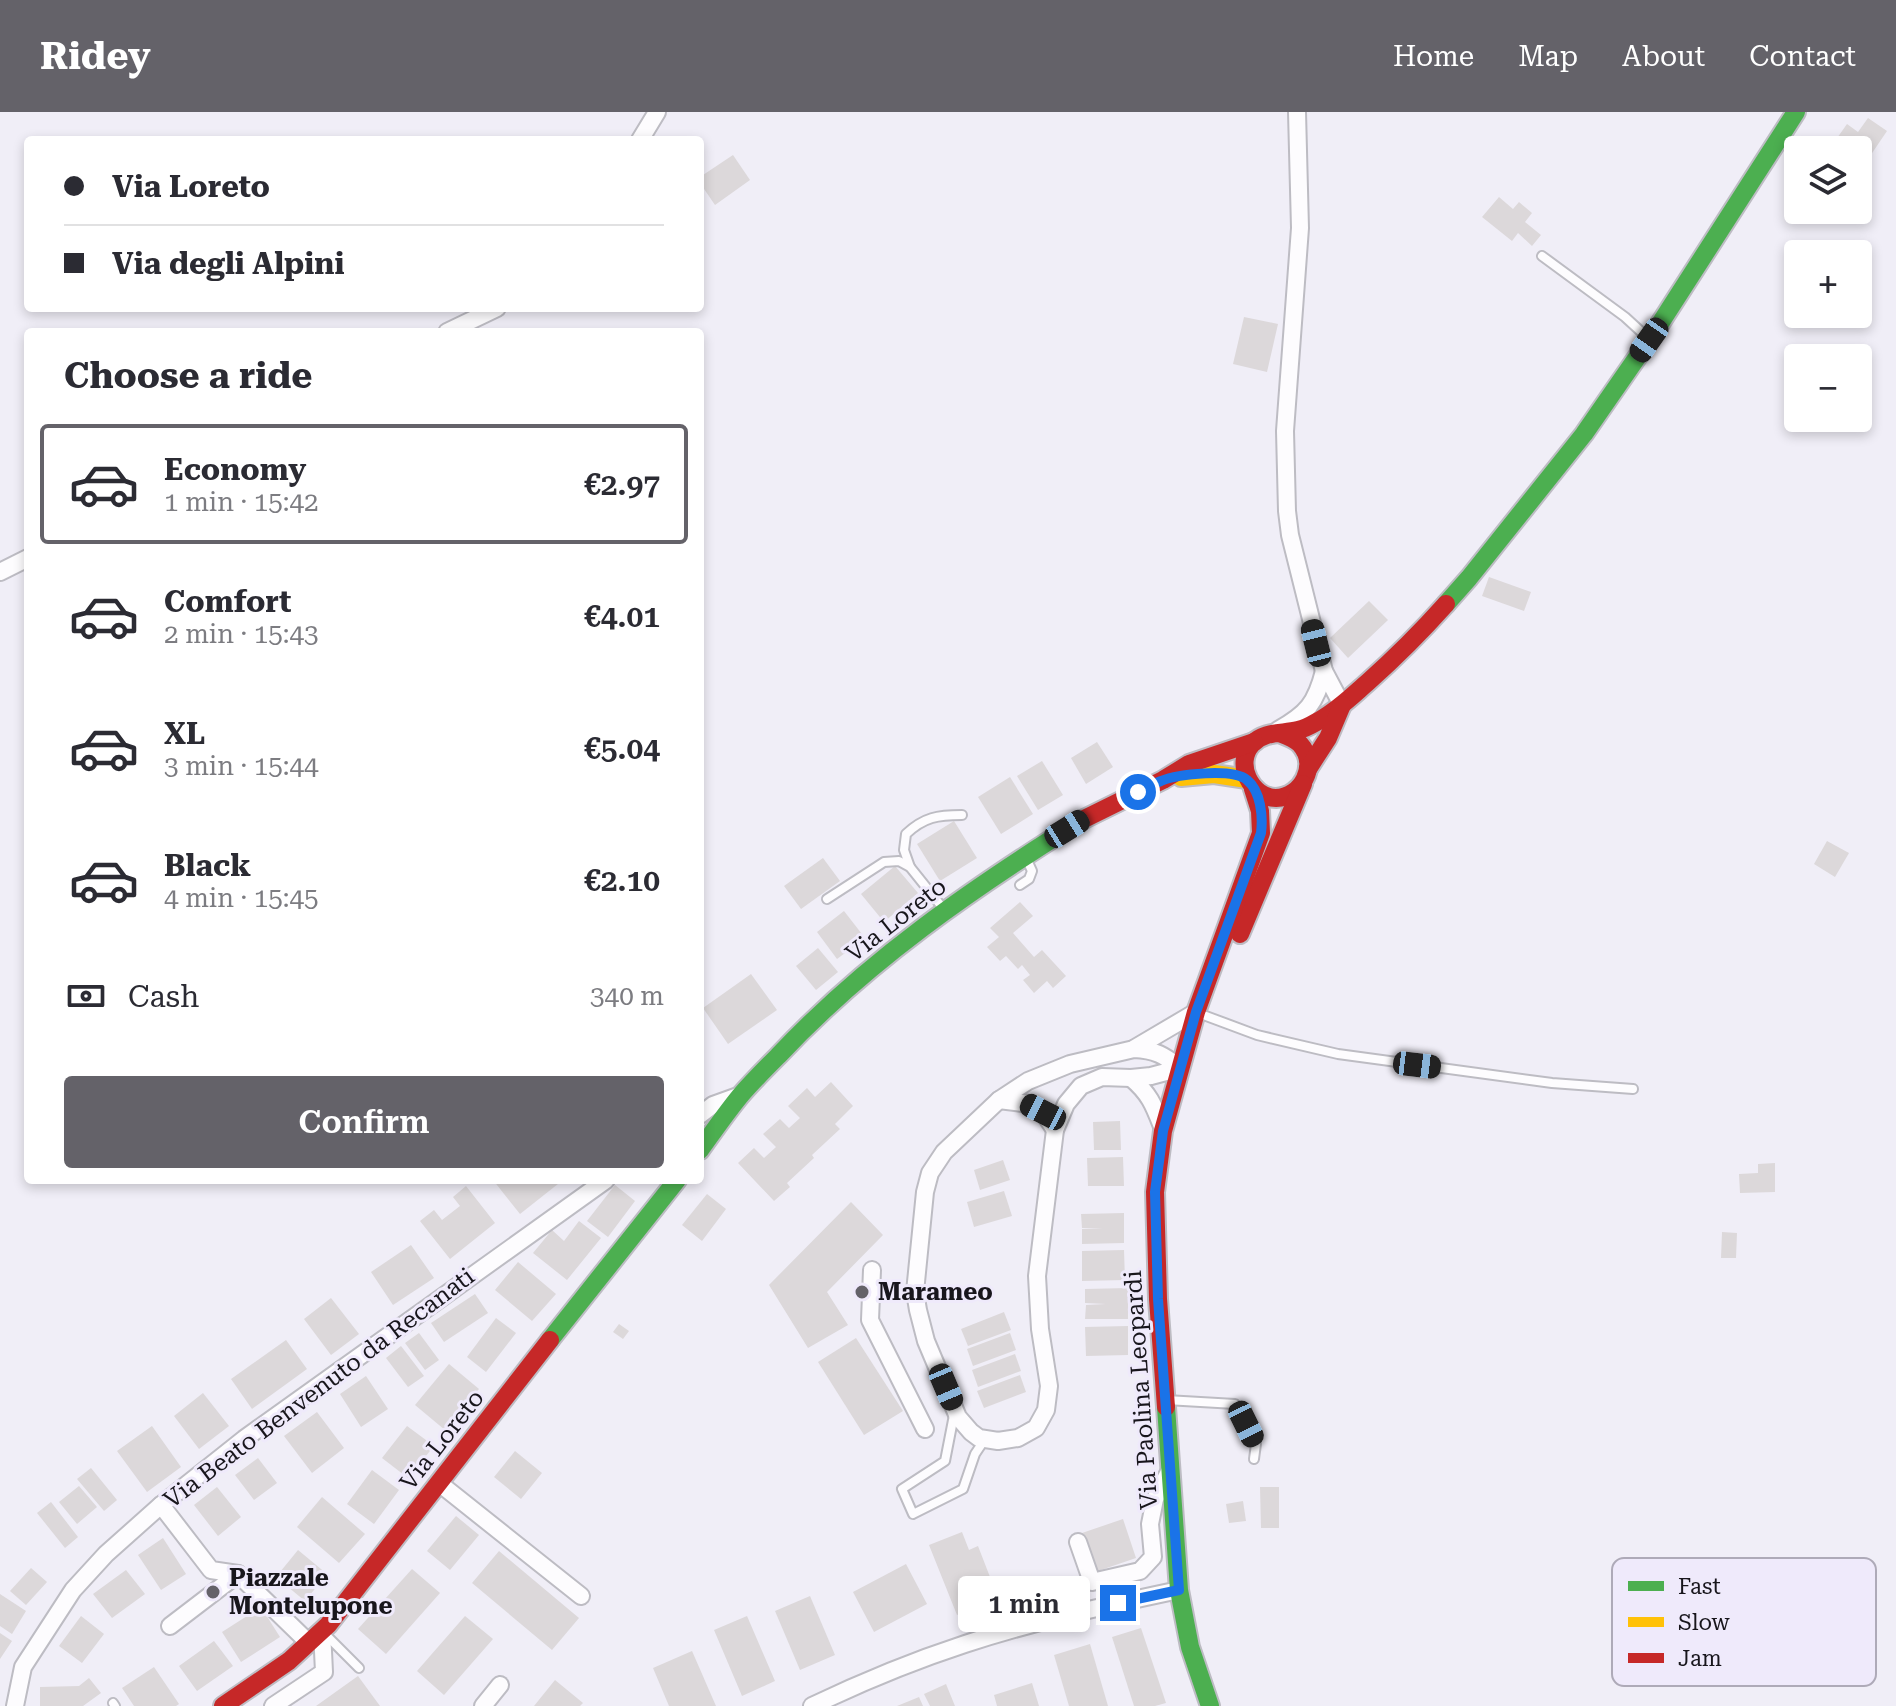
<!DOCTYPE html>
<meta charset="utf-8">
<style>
:root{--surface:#fff;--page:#f7f7f7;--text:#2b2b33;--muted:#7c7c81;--line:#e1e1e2;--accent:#646269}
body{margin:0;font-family:"Roboto Serif",serif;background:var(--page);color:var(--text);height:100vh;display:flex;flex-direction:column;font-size:30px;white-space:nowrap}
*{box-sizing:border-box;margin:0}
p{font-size:26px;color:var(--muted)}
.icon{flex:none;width:44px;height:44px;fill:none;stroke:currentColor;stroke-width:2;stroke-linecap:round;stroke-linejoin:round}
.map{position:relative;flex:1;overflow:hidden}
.details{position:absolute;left:24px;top:216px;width:680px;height:856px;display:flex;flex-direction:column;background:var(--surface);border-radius:8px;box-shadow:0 4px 12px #0003}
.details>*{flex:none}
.hud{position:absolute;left:24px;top:24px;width:680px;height:176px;border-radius:8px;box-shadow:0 4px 12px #0003;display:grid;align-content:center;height:176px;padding:0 40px;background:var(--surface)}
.fabs{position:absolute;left:1784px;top:24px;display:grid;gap:16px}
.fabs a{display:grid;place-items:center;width:88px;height:88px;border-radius:8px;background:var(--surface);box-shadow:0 4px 12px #0003;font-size:40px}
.end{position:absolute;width:36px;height:36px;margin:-18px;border:10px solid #1a73e8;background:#fff;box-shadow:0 0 0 4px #fff}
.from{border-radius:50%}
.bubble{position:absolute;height:56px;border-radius:8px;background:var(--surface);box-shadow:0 4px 12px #0003;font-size:26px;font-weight:600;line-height:56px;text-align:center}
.car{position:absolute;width:24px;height:48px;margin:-24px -12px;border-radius:10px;box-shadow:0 0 6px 2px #0007;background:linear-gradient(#222 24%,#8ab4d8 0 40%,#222 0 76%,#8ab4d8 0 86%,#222 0)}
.hud b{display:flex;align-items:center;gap:28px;height:76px;font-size:30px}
.hud b+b{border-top:2px solid var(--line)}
.hud i{width:20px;height:20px;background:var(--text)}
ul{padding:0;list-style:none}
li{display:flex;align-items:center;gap:24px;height:120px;margin:0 16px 12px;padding:0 24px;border:4px solid transparent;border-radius:8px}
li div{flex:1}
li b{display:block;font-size:30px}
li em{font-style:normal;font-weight:600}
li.on{border-color:var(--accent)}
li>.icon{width:72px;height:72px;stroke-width:1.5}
h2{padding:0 40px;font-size:36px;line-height:96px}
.pay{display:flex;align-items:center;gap:20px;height:88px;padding:0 40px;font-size:30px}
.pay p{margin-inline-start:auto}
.button{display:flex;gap:16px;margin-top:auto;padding:16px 40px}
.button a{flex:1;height:92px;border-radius:8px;background:var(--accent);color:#fff;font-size:32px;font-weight:600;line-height:92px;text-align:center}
header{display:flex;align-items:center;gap:48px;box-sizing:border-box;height:112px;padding:0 40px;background:var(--accent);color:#fff}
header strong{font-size:38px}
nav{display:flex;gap:44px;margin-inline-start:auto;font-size:28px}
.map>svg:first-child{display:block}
</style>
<header>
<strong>Ridey</strong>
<nav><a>Home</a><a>Map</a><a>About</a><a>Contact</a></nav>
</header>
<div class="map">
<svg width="1896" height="1594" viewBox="0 0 1896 1594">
<rect width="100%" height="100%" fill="#f0eef7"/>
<g fill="#dcd8da">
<polygon points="1868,6 1887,19 1866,50 1858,45 1858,38 1848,38 1835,29 1847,12 1858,20"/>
<polygon points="733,43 750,68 715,93 700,71 700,65"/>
<polygon points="1499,85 1513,97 1519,90 1532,101 1525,110 1541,123 1532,134 1518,121 1512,129 1482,105"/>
<polygon points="1244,205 1278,212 1267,260 1233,252"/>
<polygon points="1489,465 1531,480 1524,499 1482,484"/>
<polygon points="1369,489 1388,508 1348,546 1330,526"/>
<polygon points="1097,630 1113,655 1086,672 1071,646"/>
<polygon points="1042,649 1063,683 1038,698 1017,664"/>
<polygon points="1010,665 1033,702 1001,722 978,685"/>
<polygon points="954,709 977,746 940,769 917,732"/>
<polygon points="1827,729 1849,741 1835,765 1814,752"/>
<polygon points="823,746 840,769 801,797 784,774"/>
<polygon points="895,754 918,781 884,810 861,782"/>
<polygon points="1020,790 1033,804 1013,821 1034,845 1042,838 1066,864 1053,876 1047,869 1034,881 1023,868 1030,863 1022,853 1018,857 1006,844 1000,849 987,835 999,825 990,816"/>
<polygon points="844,799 865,826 837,847 817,820"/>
<polygon points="818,836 838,860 816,878 796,854"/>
<polygon points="751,862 777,898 728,932 703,896"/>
<polygon points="831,970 853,994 835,1012 840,1017 812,1043 814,1046 787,1071 790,1075 774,1089 738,1051 754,1036 764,1046 776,1035 763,1022 780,1007 789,1016 800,1006 788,994 807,976 815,985"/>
<polygon points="1120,1009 1121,1038 1094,1038 1093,1010"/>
<polygon points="1123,1045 1124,1074 1088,1074 1087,1046"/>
<polygon points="1003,1048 1010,1068 980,1078 974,1058"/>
<polygon points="1775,1051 1775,1080 1740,1081 1739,1062 1758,1061 1758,1052"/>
<polygon points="493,1068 563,1068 520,1102"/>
<polygon points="615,1073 635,1089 608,1125 587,1109"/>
<polygon points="466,1074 495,1111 450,1147 420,1109 434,1098 442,1108 460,1094 453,1085"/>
<polygon points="1004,1079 1012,1104 974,1115 967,1090"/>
<polygon points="707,1082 726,1097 702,1129 682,1113"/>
<polygon points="851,1090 883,1123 827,1180 848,1213 808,1236 769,1173"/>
<polygon points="1124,1101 1124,1131 1082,1132 1082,1117 1103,1117 1082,1116 1081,1102"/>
<polygon points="579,1109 601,1126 567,1168 533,1141 552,1118 564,1129"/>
<polygon points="1722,1120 1737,1121 1736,1146 1721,1146"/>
<polygon points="411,1133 434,1166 393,1193 371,1160"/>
<polygon points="1124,1138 1125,1168 1082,1169 1082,1139"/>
<polygon points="518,1150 556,1182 532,1209 495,1178"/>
<polygon points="1128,1176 1128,1207 1085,1207 1086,1193 1106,1192 1085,1191 1085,1177"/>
<polygon points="475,1182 488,1201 444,1230 431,1211"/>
<polygon points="331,1186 359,1222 331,1243 304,1207"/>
<polygon points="1004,1200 1011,1218 968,1234 961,1217"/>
<polygon points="496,1206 516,1221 486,1260 467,1245"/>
<polygon points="619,1212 629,1219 623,1227 613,1220"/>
<polygon points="1128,1214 1128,1243 1086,1244 1085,1215"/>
<polygon points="419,1221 439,1248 425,1258 405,1231"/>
<polygon points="1010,1221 1016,1238 973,1254 967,1237"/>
<polygon points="856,1226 903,1299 864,1323 818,1250"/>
<polygon points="286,1228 307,1257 252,1297 231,1267"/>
<polygon points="401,1234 424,1264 408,1275 386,1246"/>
<polygon points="1015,1242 1021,1259 978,1275 972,1258"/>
<polygon points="449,1252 479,1277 445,1318 415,1293"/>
<polygon points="1020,1263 1026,1280 984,1296 977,1279"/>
<polygon points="366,1264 388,1297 361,1315 340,1282"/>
<polygon points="203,1281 229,1314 199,1337 174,1304"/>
<polygon points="317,1300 344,1336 312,1361 284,1324"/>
<polygon points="152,1314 181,1355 147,1380 117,1339"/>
<polygon points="407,1314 434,1334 408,1366 382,1346"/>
<polygon points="515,1339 542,1361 521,1387 494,1365"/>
<polygon points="258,1346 277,1371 254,1388 235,1363"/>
<polygon points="91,1356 117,1388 104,1399 77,1367"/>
<polygon points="372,1358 399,1378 374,1412 347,1392"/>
<polygon points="79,1374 97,1395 77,1412 59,1390"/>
<polygon points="217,1375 241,1405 218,1424 194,1393"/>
<polygon points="1260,1375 1279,1375 1279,1416 1261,1416"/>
<polygon points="322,1385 365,1422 339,1451 297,1415"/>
<polygon points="1243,1389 1246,1409 1229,1411 1226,1392"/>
<polygon points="51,1390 78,1425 65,1436 37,1401"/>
<polygon points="456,1404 479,1423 450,1458 427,1439"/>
<polygon points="1123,1407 1136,1446 1095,1460 1082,1421"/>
<polygon points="962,1420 969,1438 978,1434 990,1465 982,1469 990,1490 957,1503 929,1433"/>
<polygon points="163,1426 186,1462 161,1478 138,1443"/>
<polygon points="298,1438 327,1462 305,1489 276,1465"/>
<polygon points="499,1439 579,1506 552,1538 472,1471"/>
<polygon points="906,1452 927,1492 874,1520 853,1480"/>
<polygon points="31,1456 47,1470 26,1493 10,1479"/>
<polygon points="412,1457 440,1481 386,1542 358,1517"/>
<polygon points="126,1458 145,1482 112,1506 93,1482"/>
<polygon points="0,1482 26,1499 12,1522 0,1514"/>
<polygon points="810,1484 835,1543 800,1558 775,1499"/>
<polygon points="261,1495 280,1525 241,1550 222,1520"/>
<polygon points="81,1504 104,1522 82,1551 59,1534"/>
<polygon points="465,1504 493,1527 444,1583 417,1559"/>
<polygon points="747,1504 775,1569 742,1584 714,1518"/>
<polygon points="1141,1516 1166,1591 1155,1594 1134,1594 1112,1525"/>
<polygon points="0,1521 12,1529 0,1547"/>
<polygon points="214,1529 233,1554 197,1579 179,1554"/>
<polygon points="1090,1532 1108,1594 1069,1594 1054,1543"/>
<polygon points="692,1539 716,1594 669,1594 653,1556"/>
<polygon points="154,1555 179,1592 176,1594 134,1594 122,1576"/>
<polygon points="358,1564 380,1594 316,1594"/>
<polygon points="89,1566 101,1581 83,1594 40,1594 40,1575 79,1574"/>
<polygon points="555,1568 583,1591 580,1594 534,1594"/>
<polygon points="1032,1571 1039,1594 997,1594 994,1583"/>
<polygon points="946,1572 955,1594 930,1594 924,1582"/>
<polygon points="919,1585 923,1594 897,1594"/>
</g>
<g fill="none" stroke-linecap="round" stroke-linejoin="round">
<defs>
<g id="lane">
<polyline points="1542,144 1625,205 1649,227"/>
<path d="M910 755 904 738 906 722C924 705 938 703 962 703"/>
<polyline points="1020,773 1029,767 1032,759 1027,748"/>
<polyline points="827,787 884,750 899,749 910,755 942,795"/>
<polyline points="1206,904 1257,923 1338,942 1552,971 1633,977"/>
<polyline points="1166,1288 1235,1292 1256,1332 1254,1347"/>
<polyline points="954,1303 945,1349 902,1377 913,1402 963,1377 975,1342 985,1327"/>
<polyline points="325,1522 359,1556"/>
<polyline points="113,1591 115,1594"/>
</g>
<g id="street">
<polyline points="1297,0 1300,116 1285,319 1287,399 1290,423 1324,559 1342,593"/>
<polyline points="640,28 657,0"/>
<polyline points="447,220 497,196"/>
<polyline points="0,460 28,446"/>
<path d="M1278 618C1307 602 1316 591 1324 559"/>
<polyline points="1135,936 1196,900"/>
<path d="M1134 937C1156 938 1163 943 1181 956L1151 964 1131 966 1102 965 1081 974 1066 992 1055 1018 1037 1164 1040 1217 1049 1274 1046 1298 1036 1316 1018 1326 998 1329 979 1326 971 1320 958 1305 926 1229 918 1198 915 1180 925 1080 930 1061 944 1040 999 988 1028 969 1070 952Z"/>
<path d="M1131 966C1150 982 1154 994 1163 1017"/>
<polyline points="999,988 1029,992 1043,1000 1055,1018"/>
<polyline points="700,1003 713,993 738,984"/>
<polyline points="872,1158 870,1208 925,1317"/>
<polyline points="439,1371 581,1484"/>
<polyline points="161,1393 211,1458 238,1462"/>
<polyline points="1078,1430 1092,1470 1140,1459 1153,1445 1150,1412 1155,1387 1170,1358"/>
<polyline points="170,1514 238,1462 309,1531"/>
<polyline points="15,1594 23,1555 73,1478 106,1442 161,1393 244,1327 606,1068"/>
<polyline points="273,1594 324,1560 322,1518"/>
<polyline points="483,1594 500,1573"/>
<path d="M812 1594C862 1570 913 1549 965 1532 1035 1509 1108 1493 1179 1478"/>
</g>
<g id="fast">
<polyline points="1446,492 1469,466 1584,322 1654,221 1796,0"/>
<path d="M700 1038C713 1020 726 1001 740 984 752 970 765 957 778 944 867 849 973 776 1082 708"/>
<polyline points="550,1228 677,1068"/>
<polyline points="1166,1295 1179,1478 1190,1535 1210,1594"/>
</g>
<polyline id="slow" points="1181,665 1214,662 1247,667"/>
<g id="jam">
<path d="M1279 621C1287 624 1294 626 1300 632 1319 653 1302 685 1276 686 1251 686 1234 651 1252 632 1264 619 1282 622 1298 618 1305 617 1313 612 1320 608 1338 598 1352 584 1368 570 1396 545 1421 520 1446 492"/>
<polyline points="1308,657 1328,626 1342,593"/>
<polyline points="1082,708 1163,668 1189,652 1254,630"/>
<polyline points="1240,822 1303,672"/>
<polyline points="1166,1295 1158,1187 1155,1080 1163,1019 1196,900 1261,721 1260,699 1253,677"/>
<polyline points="223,1594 289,1549 328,1513 550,1228"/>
</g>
</defs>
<use href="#lane" stroke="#bdbcc3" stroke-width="12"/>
<use href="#street" stroke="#bdbcc3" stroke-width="20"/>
<use href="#fast" stroke="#bdbcc3" stroke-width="22"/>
<use href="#slow" stroke="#bdbcc3" stroke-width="22"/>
<use href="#jam" stroke="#bdbcc3" stroke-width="22"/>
<use href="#lane" stroke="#fdfcfe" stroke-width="8"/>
<use href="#street" stroke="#fdfcfe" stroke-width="16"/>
<use href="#fast" stroke="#4caf50" stroke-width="18"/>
<use href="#slow" stroke="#ffc107" stroke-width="18"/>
<use href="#jam" stroke="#c62828" stroke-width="18"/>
</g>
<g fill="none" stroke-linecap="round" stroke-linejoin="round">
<path stroke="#1a73e8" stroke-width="10" d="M1118 1491 1179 1478 1158 1187 1155 1080 1163 1019 1196 900 1261 721C1263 705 1261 679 1247 668 1233 656 1178 662 1161 669 1153 672 1146 676 1138 680"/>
</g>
<g fill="#646269" stroke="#efeafb" stroke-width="3">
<circle cx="862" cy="1180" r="8"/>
<circle cx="213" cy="1480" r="8"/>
</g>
<g text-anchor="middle" stroke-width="6" stroke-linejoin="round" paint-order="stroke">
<g font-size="24" fill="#18161c" stroke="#efeafb">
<text transform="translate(896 808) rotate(-38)" y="8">Via Loreto</text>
<text transform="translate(319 1276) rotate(-37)" y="8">Via Beato Benvenuto da Recanati</text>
<text transform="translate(1141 1278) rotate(-94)" y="8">Via Paolina Leopardi</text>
<text transform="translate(442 1328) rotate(-52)" y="8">Via Loreto</text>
</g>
<g font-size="24" font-weight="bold" fill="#18161c" stroke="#efeafb" text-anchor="start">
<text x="878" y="1188">Marameo</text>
<text x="229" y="1474">Piazzale<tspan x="229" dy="28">Montelupone</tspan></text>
</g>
</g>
<rect x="1612" y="1446" width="264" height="128" rx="12" fill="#efeafb" stroke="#aeaab8" stroke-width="2"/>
<rect x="1628" y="1469" width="36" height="10" fill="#4caf50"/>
<rect x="1628" y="1505" width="36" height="10" fill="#ffc107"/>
<rect x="1628" y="1541" width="36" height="10" fill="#c62828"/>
<g font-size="22" fill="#18161c">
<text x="1678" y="1482">Fast</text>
<text x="1678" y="1518">Slow</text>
<text x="1678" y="1554">Jam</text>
</g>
</svg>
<div class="fabs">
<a><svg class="icon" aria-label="layers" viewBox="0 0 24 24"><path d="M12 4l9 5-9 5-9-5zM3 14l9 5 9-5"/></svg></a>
<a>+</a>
<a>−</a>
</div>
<i class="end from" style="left:1138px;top:680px"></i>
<i class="end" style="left:1118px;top:1491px"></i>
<div class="bubble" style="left:958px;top:1464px;width:132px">1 min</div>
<i class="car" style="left:1649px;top:228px;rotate:215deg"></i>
<i class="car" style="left:1316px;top:531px;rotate:346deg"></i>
<i class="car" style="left:1067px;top:717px;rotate:58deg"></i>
<i class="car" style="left:1417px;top:953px;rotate:97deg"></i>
<i class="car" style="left:1043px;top:1000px;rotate:297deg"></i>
<i class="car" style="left:946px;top:1275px;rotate:157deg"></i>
<i class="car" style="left:1246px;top:1312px;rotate:154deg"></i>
<div class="hud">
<b><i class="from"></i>Via Loreto</b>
<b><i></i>Via degli Alpini</b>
</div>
<section class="details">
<h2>Choose a ride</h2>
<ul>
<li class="on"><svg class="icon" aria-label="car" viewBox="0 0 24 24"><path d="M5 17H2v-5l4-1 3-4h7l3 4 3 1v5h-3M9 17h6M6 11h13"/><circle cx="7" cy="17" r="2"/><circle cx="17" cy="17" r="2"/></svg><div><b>Economy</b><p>1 min · 15:42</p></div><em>€2.97</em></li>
<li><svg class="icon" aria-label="car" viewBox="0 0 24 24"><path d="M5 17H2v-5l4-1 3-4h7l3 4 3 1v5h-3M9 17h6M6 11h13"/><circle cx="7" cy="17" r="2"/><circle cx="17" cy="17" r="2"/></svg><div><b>Comfort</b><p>2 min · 15:43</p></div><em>€4.01</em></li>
<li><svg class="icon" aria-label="car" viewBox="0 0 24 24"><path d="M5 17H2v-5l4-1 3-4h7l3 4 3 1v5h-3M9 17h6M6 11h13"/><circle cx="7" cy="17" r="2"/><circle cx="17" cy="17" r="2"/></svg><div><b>XL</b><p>3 min · 15:44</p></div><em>€5.04</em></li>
<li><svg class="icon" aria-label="car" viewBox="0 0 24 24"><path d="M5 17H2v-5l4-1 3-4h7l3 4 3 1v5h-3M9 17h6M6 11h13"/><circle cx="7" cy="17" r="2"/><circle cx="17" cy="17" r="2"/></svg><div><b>Black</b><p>4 min · 15:45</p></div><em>€2.10</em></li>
</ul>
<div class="pay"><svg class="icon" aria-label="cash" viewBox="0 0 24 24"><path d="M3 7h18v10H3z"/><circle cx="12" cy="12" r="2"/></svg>Cash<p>340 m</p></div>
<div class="button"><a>Confirm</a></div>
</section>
</div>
